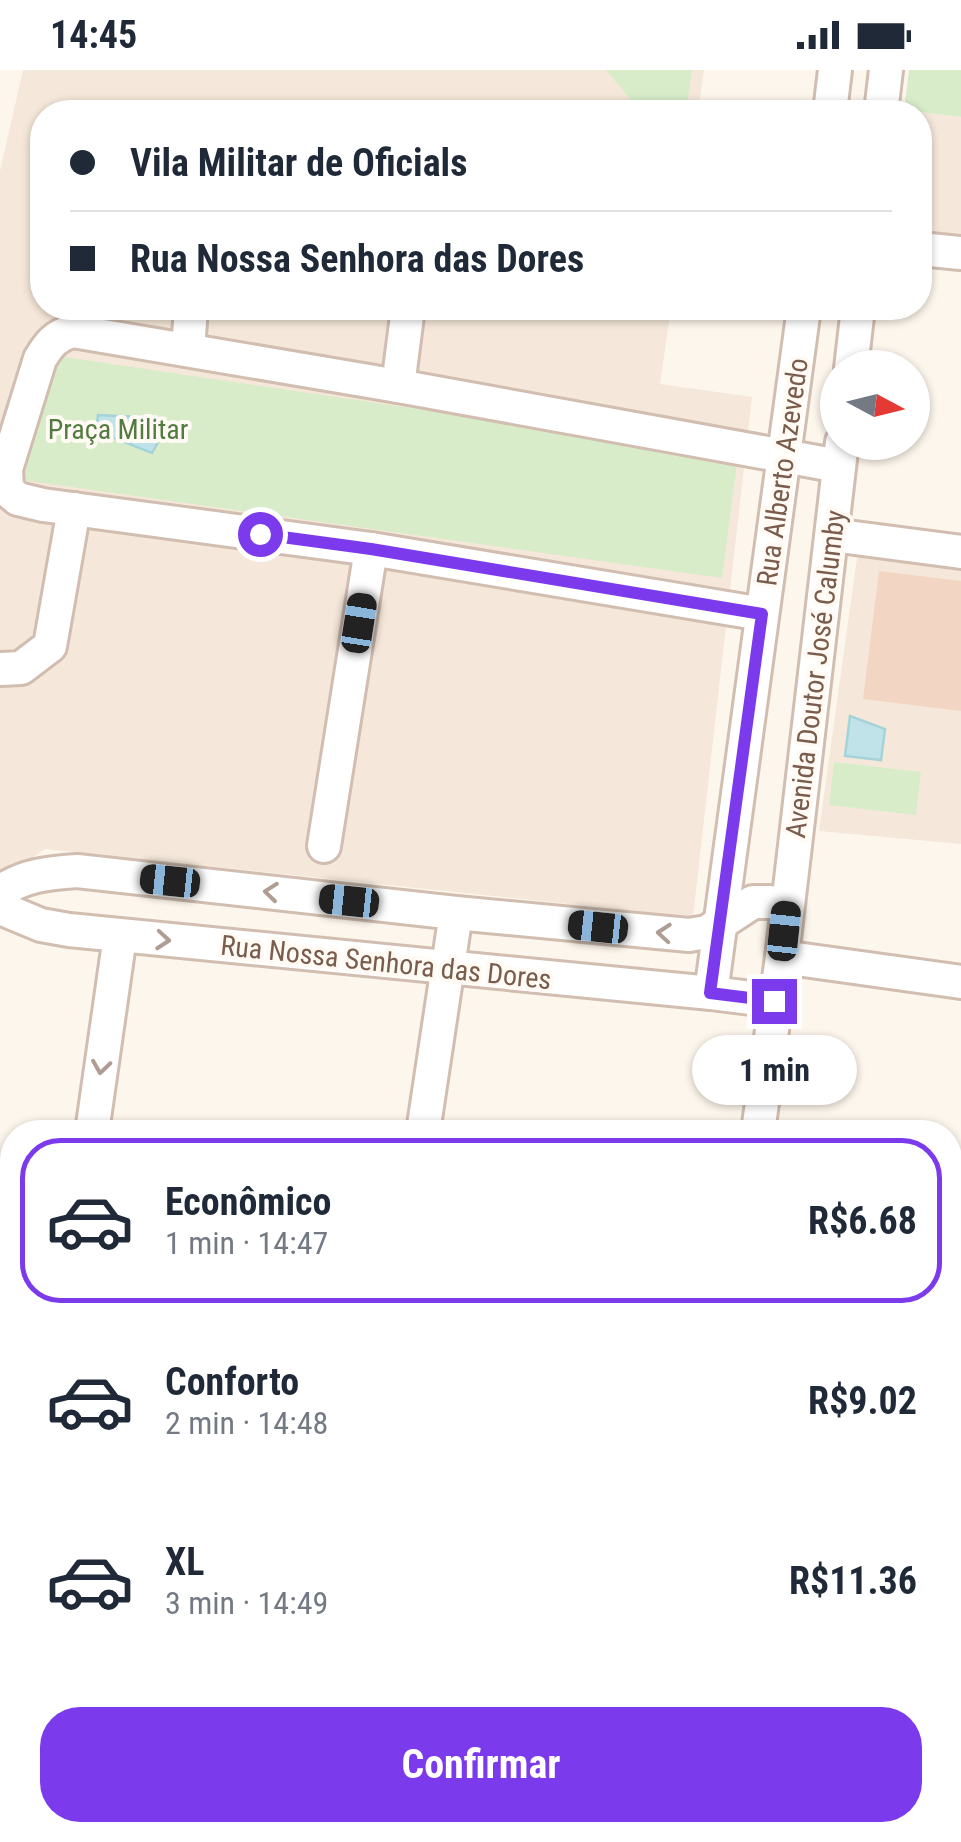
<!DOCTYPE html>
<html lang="pt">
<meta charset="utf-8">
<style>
:root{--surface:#fff;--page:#f2f2f3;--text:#1f2937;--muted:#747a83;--line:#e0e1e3;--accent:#7c3aed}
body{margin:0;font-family:"Roboto Condensed",sans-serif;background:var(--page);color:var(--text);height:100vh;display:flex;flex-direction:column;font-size:38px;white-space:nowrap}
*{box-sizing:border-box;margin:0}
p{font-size:32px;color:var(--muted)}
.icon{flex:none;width:55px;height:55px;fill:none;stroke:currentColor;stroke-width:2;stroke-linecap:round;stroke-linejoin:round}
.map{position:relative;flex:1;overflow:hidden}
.details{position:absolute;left:0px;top:1050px;width:962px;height:722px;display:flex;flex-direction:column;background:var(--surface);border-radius:40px 40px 0 0;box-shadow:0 2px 8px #0004}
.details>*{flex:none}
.hud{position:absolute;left:30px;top:30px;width:902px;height:220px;border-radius:40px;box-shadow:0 2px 8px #0004;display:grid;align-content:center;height:220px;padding:0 40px;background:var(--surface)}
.needle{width:65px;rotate:97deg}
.controls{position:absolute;left:820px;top:280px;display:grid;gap:20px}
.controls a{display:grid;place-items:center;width:110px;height:110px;border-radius:50%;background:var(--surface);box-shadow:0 2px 8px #0004;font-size:50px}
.end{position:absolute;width:45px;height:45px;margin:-22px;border:12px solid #7c3aed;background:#fff;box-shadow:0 0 0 5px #fff}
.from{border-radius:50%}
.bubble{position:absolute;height:70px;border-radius:35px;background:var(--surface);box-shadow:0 2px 8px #0004;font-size:32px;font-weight:700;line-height:70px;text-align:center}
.car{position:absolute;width:30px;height:60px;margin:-30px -15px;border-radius:12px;box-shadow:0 0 8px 2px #0007;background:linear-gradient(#222 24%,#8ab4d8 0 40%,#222 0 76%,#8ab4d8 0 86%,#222 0)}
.hud b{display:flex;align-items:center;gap:35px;height:95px;font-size:38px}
.hud b+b{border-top:2px solid var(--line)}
.hud i{width:25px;height:25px;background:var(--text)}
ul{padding:18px 0 0;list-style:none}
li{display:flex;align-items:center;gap:30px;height:165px;margin:0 20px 15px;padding:0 20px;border:5px solid transparent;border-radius:40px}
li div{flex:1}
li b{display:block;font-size:38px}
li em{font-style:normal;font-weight:700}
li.active{border-color:var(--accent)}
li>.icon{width:90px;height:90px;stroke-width:1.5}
.action{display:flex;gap:20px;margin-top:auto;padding:20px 40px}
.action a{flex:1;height:115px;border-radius:40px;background:var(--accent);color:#fff;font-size:40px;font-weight:700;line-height:115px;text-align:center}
.status{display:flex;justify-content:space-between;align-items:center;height:70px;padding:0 50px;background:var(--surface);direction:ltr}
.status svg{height:28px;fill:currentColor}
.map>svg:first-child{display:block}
</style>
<div class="status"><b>14:45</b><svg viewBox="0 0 49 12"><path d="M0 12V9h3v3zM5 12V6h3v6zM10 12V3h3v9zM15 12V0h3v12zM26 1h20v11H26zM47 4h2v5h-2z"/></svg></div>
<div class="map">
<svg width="961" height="1772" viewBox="0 0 961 1772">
<rect width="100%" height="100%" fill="#fdf6ec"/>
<g fill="#f5e8da">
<polygon points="23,0 704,0 698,42 42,42 42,238 671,238 660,314 752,327 693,847 45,779 0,810 0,101"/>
<polygon points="904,40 961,47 961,200 920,196 920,42 903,42"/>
<polygon points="861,459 961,473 961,774 819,761"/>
</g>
<g fill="#fde8e0">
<polygon points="0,1143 12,1157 12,1351 0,1358 0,1242 12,1231 0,1216"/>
<polygon points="12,1569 12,1760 213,1760 224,1772 18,1772 0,1750 0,1583"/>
</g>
<g fill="#d8ecc9">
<polygon points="606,0 692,0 686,42 641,42"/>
<polygon points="909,0 961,0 961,47 904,40"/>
<polygon points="57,286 738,386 722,508 21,410"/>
<polygon points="834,692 921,702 916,745 829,735"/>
</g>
<g fill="#bfe3e8" stroke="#a5d3da" stroke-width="2.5">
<polygon points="98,345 159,348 161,367 152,383 96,361"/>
<polygon points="850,646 885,659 881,690 845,686"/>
</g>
<g fill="#f3d5c3">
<polygon points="879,501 961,511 961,641 863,629"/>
<polygon points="12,1579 12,1672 0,1686 0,1594"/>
</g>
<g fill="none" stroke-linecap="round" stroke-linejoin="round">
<defs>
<g id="minor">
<polyline points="830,42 835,0"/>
<polyline points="881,42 886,0"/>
<polyline points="920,179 961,183"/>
<polyline points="188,279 191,238"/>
<polyline points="851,298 858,238"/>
<polyline points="398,316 408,238"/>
<polyline points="832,465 961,482"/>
<path d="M762 544 371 479 43 435 18 429 7 420 6 399 40 289C49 274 55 266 73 261L398 316 839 396"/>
<polyline points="0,599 21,598 50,576 74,439"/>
<polyline points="324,776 371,479"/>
<path d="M0 822C24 805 49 803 77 801L456 843 689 865 707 862 753 832H770L787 836"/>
<polyline points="0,838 41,855 69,860 711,923 775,931"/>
<polyline points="782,887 961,912"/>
<polyline points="711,923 804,238"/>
<polyline points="92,1062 120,866"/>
<polyline points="423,1062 456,843"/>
<polyline points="758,1062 782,887 842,372"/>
<polyline points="950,1220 961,1222"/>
<polyline points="950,1514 961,1515"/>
<polyline points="0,1550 12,1535"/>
<polyline points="340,1762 440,1772"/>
</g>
<g id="major">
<polyline points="0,1384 12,1398"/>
<polyline points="0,1484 12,1497"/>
<polyline points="253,1760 264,1772"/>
<polyline points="339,1760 350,1772"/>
</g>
</defs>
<use href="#minor" stroke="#d1beb0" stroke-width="38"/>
<use href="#major" stroke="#dad1cd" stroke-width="45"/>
<use href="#minor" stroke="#fff" stroke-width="32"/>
<use href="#major" stroke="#fbd9a5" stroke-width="40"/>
</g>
<defs><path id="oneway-chevron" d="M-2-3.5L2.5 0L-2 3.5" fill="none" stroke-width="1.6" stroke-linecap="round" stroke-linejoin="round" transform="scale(2.5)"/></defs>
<g stroke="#af9d94">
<use href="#oneway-chevron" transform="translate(271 822) rotate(-174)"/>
<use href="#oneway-chevron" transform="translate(664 863) rotate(-175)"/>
<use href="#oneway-chevron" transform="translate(163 870) rotate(5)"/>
<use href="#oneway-chevron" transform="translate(101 997) rotate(98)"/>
</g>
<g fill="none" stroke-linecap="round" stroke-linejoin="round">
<polyline stroke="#7c3aed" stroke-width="12" points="260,464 371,479 762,544 710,923 774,931"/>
</g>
<g text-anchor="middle" stroke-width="8" stroke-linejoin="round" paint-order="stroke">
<g font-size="28" fill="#537a41" stroke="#fffaf3">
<text x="118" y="369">Praça Militar</text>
</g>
<g font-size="28" fill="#7a5c4d" stroke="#fffaf3">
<text transform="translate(782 402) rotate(-82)" y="10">Rua Alberto Azevedo</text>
<text transform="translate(815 604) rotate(-83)" y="10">Avenida Doutor José Calumby</text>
<text transform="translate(386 892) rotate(6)" y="10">Rua Nossa Senhora das Dores</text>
</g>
</g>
</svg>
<div class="controls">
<a><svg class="needle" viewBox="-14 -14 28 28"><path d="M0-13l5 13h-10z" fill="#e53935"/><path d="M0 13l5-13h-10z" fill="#747a83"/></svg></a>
</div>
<i class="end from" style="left:260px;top:464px"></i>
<i class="end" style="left:774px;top:931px"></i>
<div class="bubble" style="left:692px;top:965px;width:165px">1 min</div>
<i class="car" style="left:359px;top:553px;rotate:9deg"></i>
<i class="car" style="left:170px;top:811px;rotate:276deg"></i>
<i class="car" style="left:349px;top:831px;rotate:276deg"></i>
<i class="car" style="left:598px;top:857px;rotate:276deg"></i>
<i class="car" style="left:784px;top:861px;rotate:6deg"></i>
<div class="hud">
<b><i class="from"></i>Vila Militar de Oficials</b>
<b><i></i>Rua Nossa Senhora das Dores</b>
</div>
<section class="details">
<ul>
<li class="active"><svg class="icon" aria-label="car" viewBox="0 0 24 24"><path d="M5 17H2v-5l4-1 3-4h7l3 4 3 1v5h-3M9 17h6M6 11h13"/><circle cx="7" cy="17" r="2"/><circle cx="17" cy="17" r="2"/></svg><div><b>Econômico</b><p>1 min · 14:47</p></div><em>R$6.68</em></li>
<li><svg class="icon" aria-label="car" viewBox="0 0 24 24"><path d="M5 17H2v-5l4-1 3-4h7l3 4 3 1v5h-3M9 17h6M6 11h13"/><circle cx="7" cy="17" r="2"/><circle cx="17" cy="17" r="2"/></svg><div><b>Conforto</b><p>2 min · 14:48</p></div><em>R$9.02</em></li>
<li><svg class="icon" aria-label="car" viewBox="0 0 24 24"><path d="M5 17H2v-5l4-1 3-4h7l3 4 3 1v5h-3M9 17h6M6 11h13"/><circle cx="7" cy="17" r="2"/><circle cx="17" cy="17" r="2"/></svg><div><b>XL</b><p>3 min · 14:49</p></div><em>R$11.36</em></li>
</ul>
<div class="action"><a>Confirmar</a></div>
</section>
</div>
